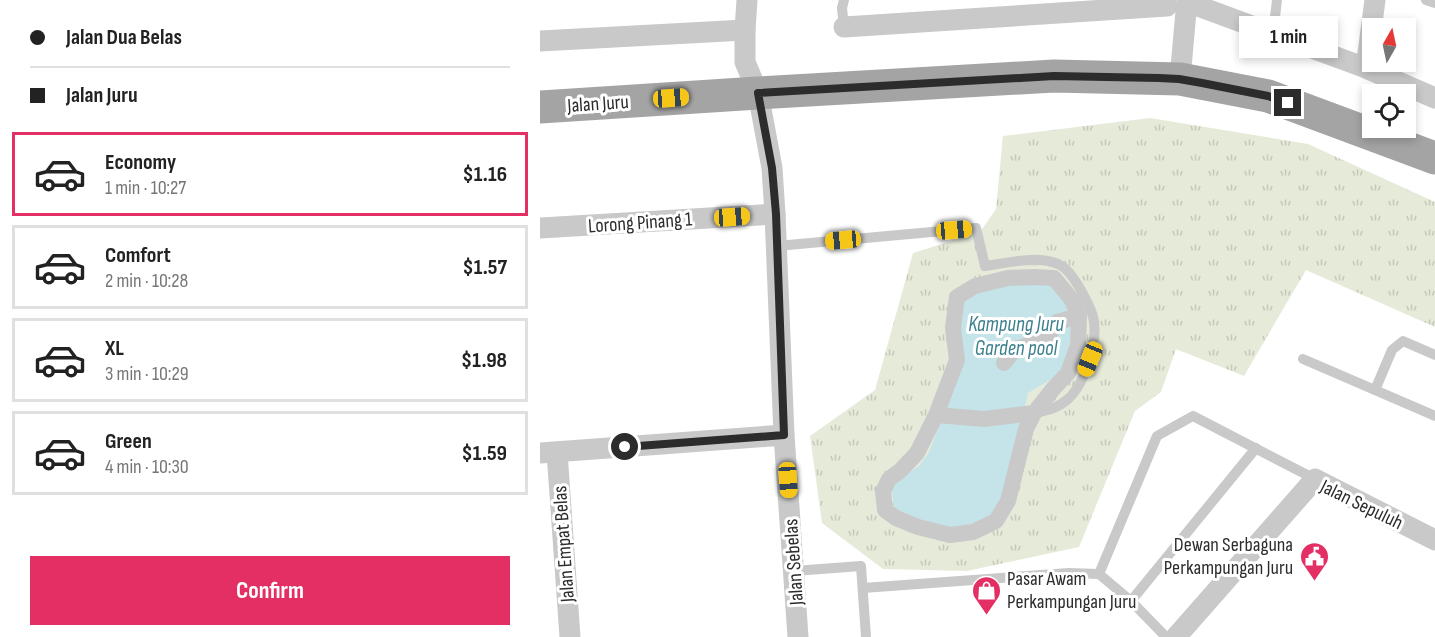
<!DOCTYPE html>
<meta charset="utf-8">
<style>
:root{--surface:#fff;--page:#f6f6f6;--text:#222;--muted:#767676;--line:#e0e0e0;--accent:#e32f63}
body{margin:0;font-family:"Sofia Sans Condensed",sans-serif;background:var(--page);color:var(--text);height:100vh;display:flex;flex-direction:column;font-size:22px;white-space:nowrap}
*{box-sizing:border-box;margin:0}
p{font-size:20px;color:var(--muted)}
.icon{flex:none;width:33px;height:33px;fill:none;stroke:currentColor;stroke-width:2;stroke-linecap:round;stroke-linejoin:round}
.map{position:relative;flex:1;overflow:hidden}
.panel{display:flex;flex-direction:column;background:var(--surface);width:540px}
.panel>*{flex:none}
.hud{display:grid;align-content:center;height:132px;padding:0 30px;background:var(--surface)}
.needle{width:39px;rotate:9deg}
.tools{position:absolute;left:822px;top:18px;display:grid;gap:12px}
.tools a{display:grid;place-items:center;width:54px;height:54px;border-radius:0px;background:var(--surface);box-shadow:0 3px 9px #0003;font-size:30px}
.end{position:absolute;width:27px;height:27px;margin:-14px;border:8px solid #2c2c2c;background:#fff;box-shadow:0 0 0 3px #fff}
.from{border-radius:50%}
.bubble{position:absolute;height:42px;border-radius:0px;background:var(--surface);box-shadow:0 3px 9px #0003;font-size:20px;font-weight:700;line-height:42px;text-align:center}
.car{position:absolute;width:18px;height:36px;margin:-18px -9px;border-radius:8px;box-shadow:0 0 4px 2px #0007;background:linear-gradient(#f5c518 24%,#345 0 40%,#f5c518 0 76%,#345 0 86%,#f5c518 0)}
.hud b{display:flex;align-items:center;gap:21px;height:57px;font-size:22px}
.hud b+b{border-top:2px solid var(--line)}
.hud i{width:15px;height:15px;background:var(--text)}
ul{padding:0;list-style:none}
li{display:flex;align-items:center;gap:18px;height:84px;margin:0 12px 9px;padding:0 18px;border:3px solid var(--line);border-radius:0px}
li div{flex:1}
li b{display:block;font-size:22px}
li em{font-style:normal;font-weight:700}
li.selected{border-color:var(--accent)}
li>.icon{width:54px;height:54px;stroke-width:1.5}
.action{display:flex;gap:12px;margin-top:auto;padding:12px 30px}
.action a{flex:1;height:69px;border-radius:0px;background:var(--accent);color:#fff;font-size:24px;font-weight:700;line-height:69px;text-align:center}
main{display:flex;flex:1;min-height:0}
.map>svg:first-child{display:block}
</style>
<main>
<section class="panel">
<div class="hud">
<b><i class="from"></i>Jalan Dua Belas</b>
<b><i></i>Jalan Juru</b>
</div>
<ul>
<li class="selected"><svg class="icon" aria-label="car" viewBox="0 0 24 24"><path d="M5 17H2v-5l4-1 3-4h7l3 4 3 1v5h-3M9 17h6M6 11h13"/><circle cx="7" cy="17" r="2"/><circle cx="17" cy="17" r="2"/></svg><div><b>Economy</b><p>1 min · 10:27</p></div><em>$1.16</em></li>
<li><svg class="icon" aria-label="car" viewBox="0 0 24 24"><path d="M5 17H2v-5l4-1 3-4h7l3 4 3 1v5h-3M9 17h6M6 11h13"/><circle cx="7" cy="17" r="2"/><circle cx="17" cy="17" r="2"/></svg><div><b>Comfort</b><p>2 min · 10:28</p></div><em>$1.57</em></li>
<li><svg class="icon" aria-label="car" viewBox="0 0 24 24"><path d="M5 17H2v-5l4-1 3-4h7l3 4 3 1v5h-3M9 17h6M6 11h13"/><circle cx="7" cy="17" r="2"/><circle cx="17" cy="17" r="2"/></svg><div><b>XL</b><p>3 min · 10:29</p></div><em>$1.98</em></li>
<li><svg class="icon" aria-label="car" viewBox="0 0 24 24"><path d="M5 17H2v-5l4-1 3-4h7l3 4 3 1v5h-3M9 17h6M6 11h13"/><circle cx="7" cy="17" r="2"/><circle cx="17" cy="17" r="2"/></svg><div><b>Green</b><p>4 min · 10:30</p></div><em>$1.59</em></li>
</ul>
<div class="action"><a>Confirm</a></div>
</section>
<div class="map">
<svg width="895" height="637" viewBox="0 0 895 637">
<defs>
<pattern id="grass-tufts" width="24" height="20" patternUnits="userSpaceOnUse" patternTransform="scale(1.5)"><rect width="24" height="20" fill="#e6ead9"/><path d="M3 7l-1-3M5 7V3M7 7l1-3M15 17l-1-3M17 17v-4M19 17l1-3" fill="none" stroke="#c5c9ba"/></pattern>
</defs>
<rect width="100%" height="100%" fill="#fff"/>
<polygon fill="url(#grass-tufts)" points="610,118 768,144 895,202 895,327 766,270 704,376 636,349 621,392 595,411 539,547 427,571 343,569 282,523 270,436 335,390 373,253 440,232 456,209 463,136"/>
<polygon fill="#c5e4ea" points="511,281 534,313 528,355 520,374 488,393 464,499 451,520 406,531 354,509 352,493 355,481 379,466 389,452 425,359 421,348 421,302 442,289"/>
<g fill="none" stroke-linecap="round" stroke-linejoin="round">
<g stroke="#c9c9c9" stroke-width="10">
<polyline points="304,0 302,8 304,27"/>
<polyline points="886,0 895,3"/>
<polyline points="733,34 737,0"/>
<path d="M237 246 436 228 445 266C468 263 495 255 518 264 529 269 536 282 542 292 546 300 551 308 553 317 559 339 545 384 528 399 518 408 507 411 494 413"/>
<polyline points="763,359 895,416"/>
<polyline points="835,390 852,350 863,341 895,355"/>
<polyline points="254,571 321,566 326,637"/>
<polyline points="559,574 617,436 653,416 775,479"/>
<polyline points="323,588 529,573 559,574 591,601 626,637"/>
<polyline points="591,601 716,448"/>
</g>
<g stroke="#c9c9c9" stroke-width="16">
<polyline points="464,363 475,349 506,340 517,322 539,316"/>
<polyline points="396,415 444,419 494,413 513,389 528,373 538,345 539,316 532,300 514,278 494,277 468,278 435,286 417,297 413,328 417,360 396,415 377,453 360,471 349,479 343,492 345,510 356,518 378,527 410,535 433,532 456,521 468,501 486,429 494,413"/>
</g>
<g stroke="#c9c9c9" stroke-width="21">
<polyline points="207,0 205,30 205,62 218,93 232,168 235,214 244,435 258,637"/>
<polyline points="647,2 826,68 895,98"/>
<polyline points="304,27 627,6"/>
<polyline points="0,41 205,30"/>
<polyline points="826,68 835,0"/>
<polyline points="640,79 647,0"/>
<polyline points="0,228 235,214"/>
<polyline points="17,452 30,637"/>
<polyline points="0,453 244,435"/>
<polyline points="636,637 775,479 895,540"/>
</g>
<polyline stroke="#a4a4a4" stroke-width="33" points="0,107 218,93 514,76 640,79 728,96 895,158"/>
</g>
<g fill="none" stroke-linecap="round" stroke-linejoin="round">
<polyline stroke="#2c2c2c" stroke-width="8" points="85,447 244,435 236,214 232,168 218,93 514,76 619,78 639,79 662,83 728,96 748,103"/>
</g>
<defs>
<symbol id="civic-pin" viewBox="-11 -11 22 30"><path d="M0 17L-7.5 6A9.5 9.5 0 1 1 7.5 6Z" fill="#e32f63" stroke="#fff"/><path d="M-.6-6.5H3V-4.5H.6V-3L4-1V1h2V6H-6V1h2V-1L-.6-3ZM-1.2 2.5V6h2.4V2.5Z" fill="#fff"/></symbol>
<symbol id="shop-pin" viewBox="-11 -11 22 30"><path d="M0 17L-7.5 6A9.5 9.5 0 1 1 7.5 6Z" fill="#e32f63" stroke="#fff"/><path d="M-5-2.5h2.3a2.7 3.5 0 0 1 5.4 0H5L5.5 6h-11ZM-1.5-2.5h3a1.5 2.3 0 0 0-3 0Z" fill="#fff"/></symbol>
</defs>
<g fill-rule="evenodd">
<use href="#civic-pin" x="758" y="540" width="33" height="45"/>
<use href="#shop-pin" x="430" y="574" width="33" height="45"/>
</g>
<g text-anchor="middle" stroke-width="6" stroke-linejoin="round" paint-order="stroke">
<g font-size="20" fill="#2c2c2c" stroke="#fff">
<text transform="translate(58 103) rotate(-4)" y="7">Jalan Juru</text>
<text transform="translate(100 222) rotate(-4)" y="7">Lorong Pinang 1</text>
<text transform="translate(822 504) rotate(26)" y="7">Jalan Sepuluh</text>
<text transform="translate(23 544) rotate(-94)" y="7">Jalan Empat Belas</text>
<text transform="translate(253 562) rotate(-94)" y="7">Jalan Sebelas</text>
</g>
<g font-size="20" fill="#2c2c2c" stroke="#fff" text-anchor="end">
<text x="753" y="551">Dewan Serbaguna<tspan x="753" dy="23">Perkampungan Juru</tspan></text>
<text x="467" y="585" text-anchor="start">Pasar Awam<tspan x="467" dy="23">Perkampungan Juru</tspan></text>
</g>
<g font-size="21" font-style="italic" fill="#3c7f8d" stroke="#fff">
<text x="476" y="331">Kampung Juru<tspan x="476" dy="24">Garden pool</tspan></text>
</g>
</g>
</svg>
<div class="tools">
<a><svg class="needle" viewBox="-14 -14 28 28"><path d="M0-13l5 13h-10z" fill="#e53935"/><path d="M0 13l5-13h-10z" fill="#767676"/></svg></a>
<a><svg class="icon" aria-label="locate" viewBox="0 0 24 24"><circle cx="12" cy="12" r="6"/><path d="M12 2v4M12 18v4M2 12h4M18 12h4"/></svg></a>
</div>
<i class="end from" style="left:85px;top:447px"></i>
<i class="end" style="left:748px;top:103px"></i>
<div class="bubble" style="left:699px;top:16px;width:99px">1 min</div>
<i class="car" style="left:131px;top:98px;rotate:86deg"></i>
<i class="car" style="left:192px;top:217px;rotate:86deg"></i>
<i class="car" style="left:414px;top:230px;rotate:85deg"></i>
<i class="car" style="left:303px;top:240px;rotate:265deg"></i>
<i class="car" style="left:550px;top:359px;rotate:202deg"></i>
<i class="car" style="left:248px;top:480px;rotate:176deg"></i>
</div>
</main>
